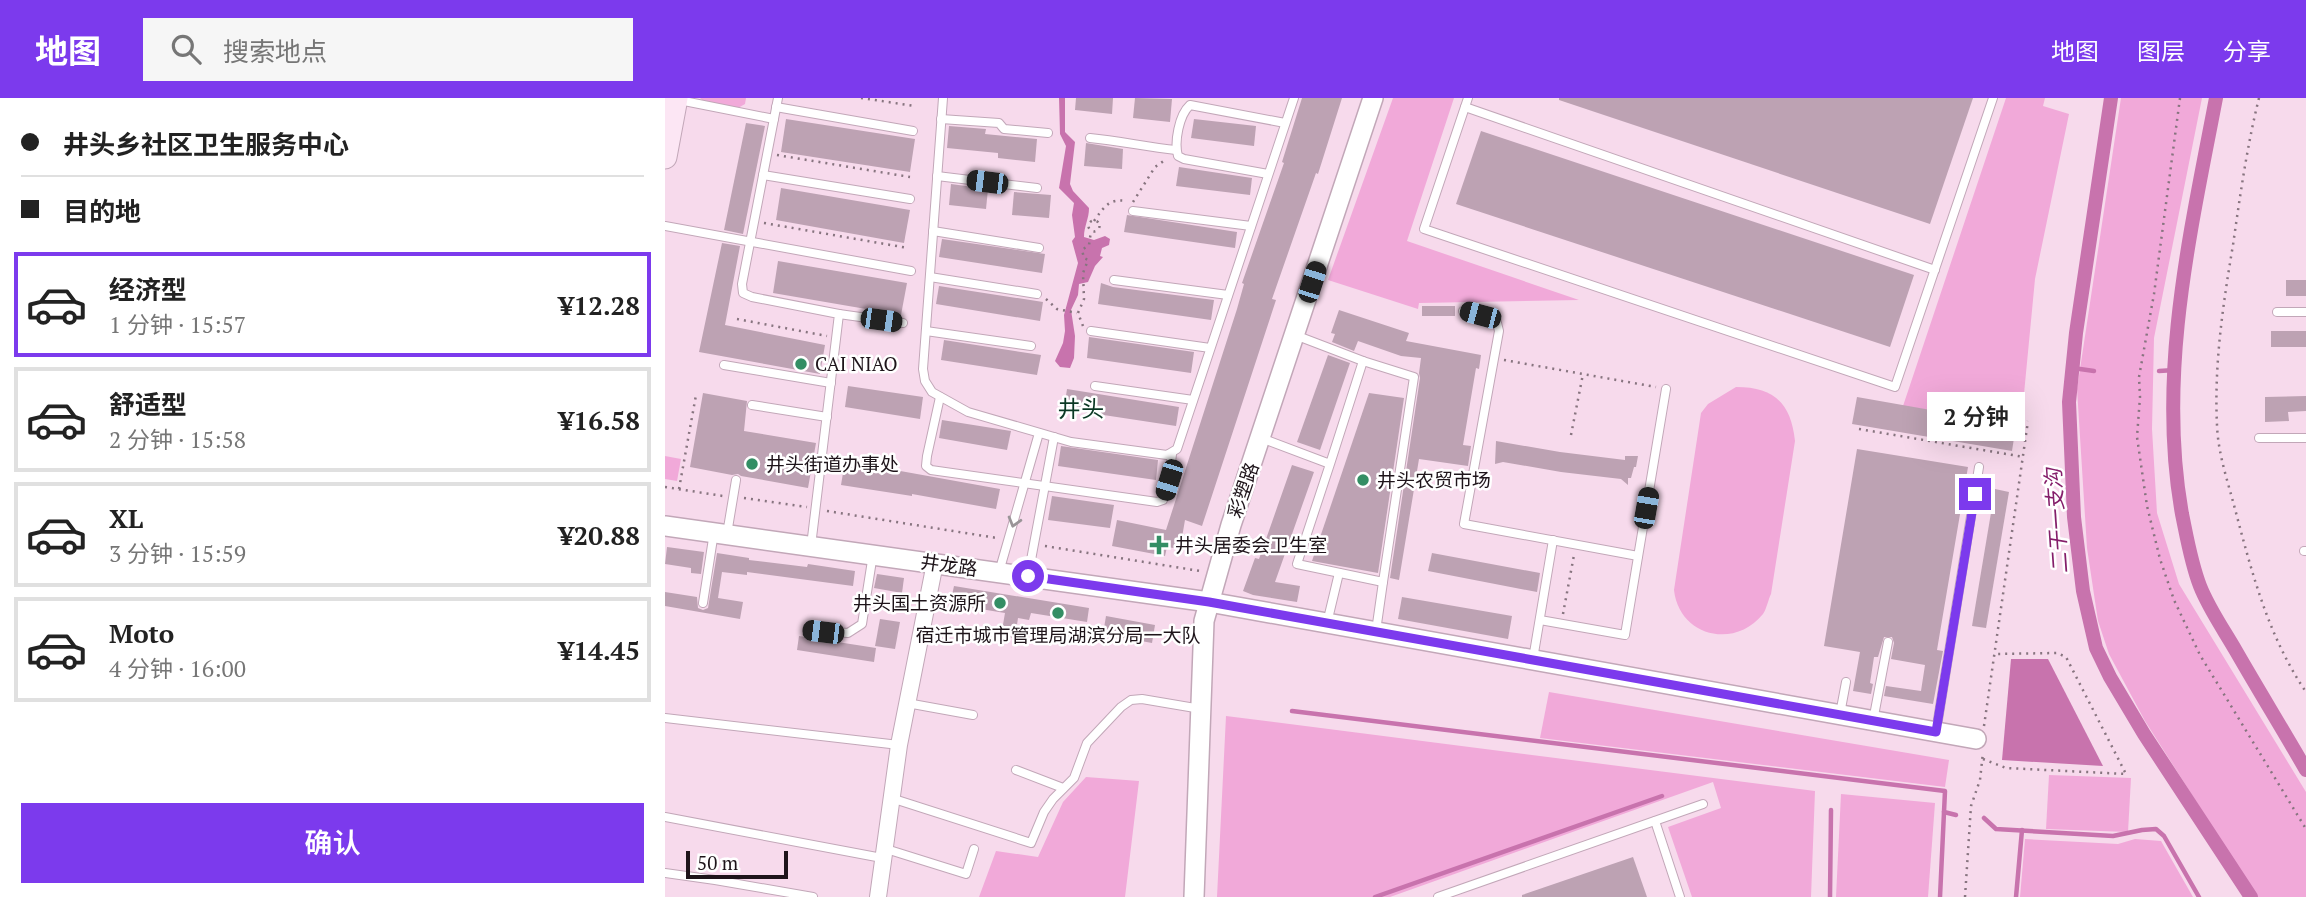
<!DOCTYPE html>
<html lang="zh">
<meta charset="utf-8">
<style>
:root{--surface:#fff;--page:#f6f6f6;--text:#222;--muted:#767676;--line:#e0e0e0;--accent:#7c3aed}
body{margin:0;font-family:"PT Serif","Noto Sans SC",serif;background:var(--page);color:var(--text);height:100vh;display:flex;flex-direction:column;font-size:26px;white-space:nowrap}
*{box-sizing:border-box;margin:0}
p{font-size:23px;color:var(--muted)}
.icon{flex:none;width:38px;height:38px;fill:none;stroke:currentColor;stroke-width:2;stroke-linecap:round;stroke-linejoin:round}
.map{position:relative;flex:1;overflow:hidden}
.sheet{display:flex;flex-direction:column;background:var(--surface);width:665px}
.sheet>*{flex:none}
.hud{display:grid;align-content:center;height:154px;padding:0 21px;background:var(--surface)}
.scale{position:absolute;left:21px;bottom:18px;width:102px;box-sizing:border-box;padding-left:7px;border:4px solid #1e141a;border-top:0;font-size:19px;line-height:24px;white-space:nowrap;color:#1e141a;-webkit-text-stroke:5px #fff;paint-order:stroke}
.end{position:absolute;width:32px;height:32px;margin:-16px;border:9px solid #7c3aed;background:#fff;box-shadow:0 0 0 4px #fff}
.from{border-radius:50%}
.bubble{position:absolute;height:49px;border-radius:0px;background:var(--surface);box-shadow:0 7px 28px #0002;font-size:23px;font-weight:600;line-height:49px;text-align:center}
.car{position:absolute;width:21px;height:42px;margin:-21px -10px;border-radius:9px;box-shadow:0 0 5px 2px #0007;background:linear-gradient(#222 24%,#8ab4d8 0 40%,#222 0 76%,#8ab4d8 0 86%,#222 0)}
.hud b{display:flex;align-items:center;gap:24px;height:66px;font-size:26px}
.hud b+b{border-top:2px solid var(--line)}
.hud i{width:18px;height:18px;background:var(--text)}
ul{padding:0;list-style:none}
li{display:flex;align-items:center;gap:21px;height:105px;margin:0 14px 10px;padding:0 7px;border:4px solid var(--line);border-radius:0px}
li div{flex:1}
li b{display:block;font-size:26px}
li em{font-style:normal;font-weight:600}
li.on{border-color:var(--accent)}
li>.icon{width:63px;height:63px;stroke-width:1.5}
.button{display:flex;gap:14px;margin-top:auto;padding:14px 21px}
.button a{flex:1;height:80px;border-radius:0px;background:var(--accent);color:#fff;font-size:28px;font-weight:600;line-height:80px;text-align:center}
header{display:flex;align-items:center;gap:42px;box-sizing:border-box;height:98px;padding:0 35px;background:var(--accent);color:#fff}
header strong{font-size:33px}
nav{display:flex;gap:38px;margin-inline-start:auto;font-size:24px}
.search{width:490px;height:63px;background:var(--page);display:flex;align-items:center;gap:18px;box-sizing:border-box;padding:0 24px;border-radius:0px;color:var(--muted);font-size:26px}
main{display:flex;flex:1;min-height:0}
.map>svg:first-child{display:block}
</style>
<header>
<strong>地图</strong>
<div class="search"><svg class="icon" aria-label="search" viewBox="0 0 24 24"><circle cx="10" cy="10" r="6"/><path d="M15 15l6 6"/></svg>搜索地点</div>
<nav><a>地图</a><a>图层</a><a>分享</a></nav>
</header>
<main>
<section class="sheet">
<div class="hud">
<b><i class="from"></i>井头乡社区卫生服务中心</b>
<b><i></i>目的地</b>
</div>
<ul>
<li class="on"><svg class="icon" aria-label="car" viewBox="0 0 24 24"><path d="M5 17H2v-5l4-1 3-4h7l3 4 3 1v5h-3M9 17h6M6 11h13"/><circle cx="7" cy="17" r="2"/><circle cx="17" cy="17" r="2"/></svg><div><b>经济型</b><p>1 分钟 · 15:57</p></div><em>¥12.28</em></li>
<li><svg class="icon" aria-label="car" viewBox="0 0 24 24"><path d="M5 17H2v-5l4-1 3-4h7l3 4 3 1v5h-3M9 17h6M6 11h13"/><circle cx="7" cy="17" r="2"/><circle cx="17" cy="17" r="2"/></svg><div><b>舒适型</b><p>2 分钟 · 15:58</p></div><em>¥16.58</em></li>
<li><svg class="icon" aria-label="car" viewBox="0 0 24 24"><path d="M5 17H2v-5l4-1 3-4h7l3 4 3 1v5h-3M9 17h6M6 11h13"/><circle cx="7" cy="17" r="2"/><circle cx="17" cy="17" r="2"/></svg><div><b>XL</b><p>3 分钟 · 15:59</p></div><em>¥20.88</em></li>
<li><svg class="icon" aria-label="car" viewBox="0 0 24 24"><path d="M5 17H2v-5l4-1 3-4h7l3 4 3 1v5h-3M9 17h6M6 11h13"/><circle cx="7" cy="17" r="2"/><circle cx="17" cy="17" r="2"/></svg><div><b>Moto</b><p>4 分钟 · 16:00</p></div><em>¥14.45</em></li>
</ul>
<div class="button"><a>确认</a></div>
</section>
<div class="map">
<svg width="1641" height="799" viewBox="0 0 1641 799">
<rect width="100%" height="100%" fill="#f7daec"/>
<g fill="#f1a9d9">
<polygon points="35,0 81,0 80,6 73,10 39,4"/>
<polygon points="728,0 789,0 742,143 914,202 754,205 753,211 663,182"/>
<polygon points="1341,0 1380,0 1378,8 1404,16 1370,181 1356,327 1238,308"/>
<polygon points="1456,0 1537,0 1489,240 1487,331 1492,415 1514,486 1641,694 1641,799 1592,799 1480,623 1444,556 1433,523 1422,450 1412,291"/>
<path d="M1071 289C1109 289 1126 305 1130 343L1106 496C1103 502 1102 510 1098 516 1069 552 1014 538 1009 492L1036 315 1043 306Z"/>
<polygon points="0,358 16,361 12,383 0,381"/>
<polygon points="884,594 1284,662 1280,689 875,640"/>
<polygon points="561,618 1150,693 1146,799 1027,799 1003,729 1056,710 1048,684 725,799 552,799"/>
<polygon points="1384,677 1466,680 1463,734 1381,731"/>
<polygon points="421,679 474,683 460,799 314,799 331,753 373,759 398,704"/>
<polygon points="1176,696 1270,705 1263,799 1171,799"/>
<polygon points="1360,741 1453,746 1470,741 1496,743 1528,799 1355,799"/>
</g>
<g fill="#c873ad">
<path d="M394 0H400V34L410 44 405 86 408 93 424 110C424 121 419 128 419 139L429 142 440 138 445 141 444 147 437 150 435 158 438 159 430 168 423 184 414 186 413 197 406 212 410 238 409 260 405 270 395 269 390 263 398 245 400 233 399 217 413 165 407 143 410 139 407 117 409 105 394 90 401 48 395 36Z"/>
<polygon points="1346,561 1383,561 1438,668 1337,662"/>
</g>
<g fill="none" stroke-linecap="round" stroke-linejoin="round">
<g stroke="#c873ad" stroke-width="4.5">
<polyline points="1408,270 1429,273"/>
<polyline points="1494,273 1510,272"/>
<polyline points="627,613 1280,693 1275,799"/>
<polyline points="1279,714 1291,717"/>
<polyline points="1319,720 1331,731 1448,738 1477,732 1491,731 1499,738 1534,799"/>
<polyline points="710,799 997,698"/>
<polyline points="1165,799 1166,712"/>
<polyline points="1351,799 1357,732"/>
</g>
<g stroke="#c873ad" stroke-width="14">
<polyline points="1446,0 1411,235 1404,304 1409,419 1418,493 1431,550 1445,579 1479,636 1586,799"/>
<path d="M1551 0C1525 136 1492 277 1517 416 1522 440 1526 465 1535 488 1544 511 1559 532 1571 553 1594 593 1618 632 1641 672"/>
</g>
</g>
<g fill="#bda2b3">
<polygon points="411,0 448,0 447,16 410,12"/>
<polygon points="470,0 507,1 505,24 468,20"/>
<polygon points="637,0 677,0 653,76 651,75 607,201 611,202 537,428 520,422 515,451 502,449 500,458 447,448 452,422 501,432 572,211 579,186 577,185 619,65 617,64"/>
<polygon points="894,0 1308,0 1265,126 894,2"/>
<polygon points="121,21 250,41 245,74 116,54"/>
<polygon points="529,21 591,28 589,48 526,40"/>
<polygon points="81,25 100,28 78,136 59,132"/>
<polygon points="284,28 321,31 320,36 372,41 370,64 333,60 333,55 282,50"/>
<polygon points="816,33 1249,177 1225,249 791,106"/>
<polygon points="421,45 458,51 457,71 419,68"/>
<polygon points="514,69 587,80 585,97 511,88"/>
<polygon points="286,86 323,91 321,111 284,107"/>
<polygon points="116,90 245,112 239,145 111,122"/>
<polygon points="349,94 386,97 384,120 347,117"/>
<polygon points="462,117 572,134 570,150 459,134"/>
<polygon points="277,141 380,156 377,175 274,159"/>
<polygon points="57,145 75,148 60,227 160,247 155,276 34,254"/>
<polygon points="113,163 242,185 236,217 108,195"/>
<rect x="1621" y="182" width="20" height="16"/>
<polygon points="436,185 448,189 549,202 546,222 433,206"/>
<polygon points="274,188 378,204 375,223 271,206"/>
<rect x="757" y="208" width="33" height="10"/>
<polygon points="674,212 744,235 741,243 816,257 814,271 811,270 798,347 806,348 803,368 754,361 734,482 725,480 755,280 754,275 756,260 736,258 693,243 689,253 667,244 670,236 666,235"/>
<rect x="1606" y="233" width="35" height="16"/>
<polygon points="424,239 529,254 526,275 422,260"/>
<polygon points="279,242 376,257 372,277 276,262"/>
<polygon points="663,257 685,265 655,352 632,344"/>
<polygon points="183,288 258,299 255,321 180,309"/>
<polygon points="402,291 514,309 511,328 399,311"/>
<polygon points="38,295 82,303 79,333 151,345 143,390 76,378 73,376 67,377 25,369"/>
<polygon points="704,295 739,300 713,475 647,463"/>
<polygon points="1641,298 1641,313 1623,314 1624,323 1600,324 1600,299"/>
<polygon points="1192,299 1351,327 1347,353 1187,326"/>
<polygon points="277,322 346,333 342,352 274,340"/>
<polygon points="831,343 895,354 960,362 960,358 973,358 971,369 969,369 966,380 963,380 963,387 956,381 896,374 838,364 830,366"/>
<polygon points="396,348 493,362 491,382 393,368"/>
<polygon points="1192,351 1303,369 1272,552 1278,553 1268,606 1219,598 1221,588 1256,593 1260,567 1226,561 1229,545 1227,539 1219,539 1213,559 1209,559 1205,585 1208,586 1206,596 1188,593 1195,554 1159,548"/>
<polygon points="180,363 335,391 331,411 247,396 247,398 176,387"/>
<polygon points="627,367 649,374 610,484 635,488 632,504 588,497 578,493 590,460 594,461"/>
<polygon points="1330,391 1344,394 1321,530 1307,528"/>
<polygon points="387,398 449,407 445,430 383,422"/>
<polygon points="2,449 39,454 36,476 26,475 26,470 0,466"/>
<polygon points="52,455 84,460 84,462 142,469 143,466 190,473 188,488 82,474 82,477 57,474 53,500 78,504 75,521 0,508 0,494 32,499 33,510 38,512 43,510"/>
<polygon points="767,455 875,475 872,494 763,473"/>
<polygon points="212,476 239,480 237,495 209,490"/>
<polygon points="289,488 424,510 422,524 366,515 364,522 353,520 350,540 336,538 340,515 285,506"/>
<polygon points="737,499 847,518 843,541 733,521"/>
<polygon points="441,518 490,527 487,545 438,536"/>
<polygon points="215,521 235,524 230,551 210,548"/>
<polygon points="134,538 211,550 209,564 132,552"/>
<polygon points="968,759 982,799 857,799 857,797"/>
</g>
<g fill="none" stroke-linecap="round" stroke-linejoin="round">
<defs>
<g id="service">
<polyline points="113,0 77,186 78,195 87,199 174,216 146,448"/>
<polyline points="278,0 258,271 260,283 267,294 303,314 406,344 502,357 512,351 629,0"/>
<polyline points="803,0 759,131 1230,289 1328,0"/>
<polyline points="14,2 109,21"/>
<polyline points="111,9 248,33"/>
<polyline points="800,9 1270,172"/>
<polyline points="276,21 334,25 339,31 383,35"/>
<path d="M425 40C455 43 482 49 511 52"/>
<path d="M603 76 519 61 513 58C509 44 514 17 525 7L620 25"/>
<polyline points="98,77 245,101"/>
<polyline points="272,78 372,90"/>
<polyline points="468,113 586,128"/>
<polyline points="0,128 246,173"/>
<polyline points="268,133 374,150"/>
<polyline points="265,179 372,196"/>
<polyline points="449,182 563,197"/>
<polyline points="798,213 831,221 834,233 799,426 973,458"/>
<polyline points="1612,214 1641,214"/>
<polyline points="174,216 238,225"/>
<polyline points="261,233 366,248"/>
<polyline points="426,233 545,250"/>
<polyline points="630,237 698,263"/>
<polyline points="59,267 166,285"/>
<polyline points="430,288 528,302"/>
<polyline points="275,299 262,358 261,368 266,372 492,404 498,402 504,382 507,356"/>
<polyline points="87,307 162,319"/>
<polyline points="596,340 665,366 632,466 718,484 749,279 698,263 665,366"/>
<polyline points="1594,340 1641,340"/>
<polyline points="62,436 71,382"/>
<polyline points="1639,453 1641,453"/>
<polyline points="334,474 374,335"/>
<polyline points="363,478 389,339"/>
<polyline points="38,505 49,434"/>
<polyline points="875,522 960,537 1001,291"/>
<polyline points="662,525 674,475"/>
<polyline points="142,532 183,535 197,526 208,456"/>
<polyline points="711,533 718,484"/>
<polyline points="868,561 888,442"/>
<polyline points="242,605 308,617"/>
<polyline points="1175,616 1181,584"/>
<polyline points="0,620 234,647"/>
<polyline points="1208,623 1223,544"/>
<polyline points="1271,634 1314,369"/>
<polyline points="351,672 398,690"/>
<polyline points="226,700 366,745 379,714 388,701 409,680 422,645 456,609 466,602 477,601 536,611"/>
<polyline points="0,719 217,760"/>
<polyline points="990,723 1015,799"/>
<polyline points="218,750 301,776 309,751"/>
<polyline points="0,775 50,782 148,799"/>
<polyline points="773,799 1038,706"/>
</g>
<polyline id="minor" points="213,799 234,647 270,465"/>
<g id="tertiary">
<polyline points="0,428 544,504 1311,641"/>
<polyline points="529,799 539,523 566,427 708,0"/>
</g>
<polyline id="secondary" points="0,59 11,0"/>
</defs>
<use href="#service" stroke="#c2a7b8" stroke-width="10"/>
<use href="#minor" stroke="#c2a7b8" stroke-width="18"/>
<use href="#tertiary" stroke="#c2a7b8" stroke-width="22"/>
<use href="#secondary" stroke="#c2a7b8" stroke-width="25"/>
<g stroke="#87747f" stroke-width="2.5" stroke-dasharray="2 5" stroke-linecap="butt">
<polyline points="196,0 250,8"/>
<polyline points="1515,0 1489,196 1474,279 1475,299 1472,339 1482,408 1495,461 1509,502 1535,557 1641,731"/>
<path d="M1594 0C1582 48 1575 98 1568 147 1558 206 1549 267 1552 327 1553 356 1563 384 1570 411 1587 475 1603 538 1641 594"/>
<polyline points="112,57 245,79"/>
<polyline points="468,104 490,69 500,62"/>
<circle cx="429" cy="128" r="5.5"/>
<path d="M429 123C439 109 444 100 462 103"/>
<polyline points="99,125 243,150"/>
<polyline points="381,201 392,211 412,215"/>
<polyline points="72,221 162,238"/>
<polyline points="418,228 413,215 419,201 418,175 423,162 419,160 417,152 424,147 426,133"/>
<polyline points="839,262 991,289"/>
<polyline points="1194,331 1359,359"/>
<polyline points="906,337 918,276"/>
<polyline points="0,389 58,398"/>
<polyline points="14,391 31,297"/>
<polyline points="79,400 142,409"/>
<polyline points="162,413 332,440"/>
<polyline points="380,448 535,473"/>
<polyline points="898,516 909,457"/>
<polyline points="1319,628 1363,323"/>
<polyline points="1318,661 1341,670 1461,676 1401,559 1392,555 1329,556"/>
<polyline points="1300,799 1306,708 1315,682 1318,654"/>
</g>
<use href="#service" stroke="#fff" stroke-width="8"/>
<use href="#minor" stroke="#fff" stroke-width="16"/>
<use href="#tertiary" stroke="#fff" stroke-width="19"/>
<use href="#secondary" stroke="#fce6f4" stroke-width="23"/>
</g>
<defs><path id="oneway-chevron" d="M-2-3.5L2.5 0L-2 3.5" fill="none" stroke-width="1.6" stroke-linecap="round" stroke-linejoin="round" transform="scale(1.75)"/></defs>
<use stroke="#9a9598" href="#oneway-chevron" transform="translate(349 424) rotate(106)"/>
<g fill="none" stroke-linecap="round" stroke-linejoin="round">
<polyline stroke="#7c3aed" stroke-width="9" points="363,478 544,504 1271,634 1310,396"/>
</g>
<g fill="#338e64" stroke="#fff" stroke-width="2.5">
<circle cx="136" cy="266" r="7"/>
<circle cx="87" cy="366" r="7"/>
<circle cx="698" cy="382" r="7"/>
<path d="M490.5 436.5h7v7h7v7h-7v7h-7v-7h-7v-7h7z"/>
<circle cx="335" cy="505" r="7"/>
<circle cx="393" cy="515" r="7"/>
</g>
<g text-anchor="middle" stroke-width="5" stroke-linejoin="round" paint-order="stroke">
<g font-size="19" fill="#1e141a" stroke="#fff" text-anchor="start">
<text x="150" y="273">CAI NIAO</text>
<text x="101" y="373">井头街道办事处</text>
<text x="712" y="389">井头农贸市场</text>
<text x="510" y="454">井头居委会卫生室</text>
<text x="321" y="512" text-anchor="end">井头国土资源所</text>
<text x="393" y="544" text-anchor="middle">宿迁市城市管理局湖滨分局一大队</text>
</g>
<g font-size="19" fill="#1e141a" stroke="#fff">
<text transform="translate(578 392) rotate(-71)" y="7">彩塑路</text>
<text transform="translate(284 467) rotate(8)" y="7">井龙路</text>
</g>
<g font-size="21" font-style="italic" fill="#841e6a" stroke="#fff">
<text transform="translate(1392 423) rotate(-94)" y="7">二干一支沟</text>
</g>
<g font-size="23" fill="#0b3824" stroke="#fff">
<text x="416" y="319">井头</text>
</g>
</g>
</svg>
<div class="scale">50 m</div>
<i class="end from" style="left:363px;top:478px"></i>
<i class="end" style="left:1310px;top:396px"></i>
<div class="bubble" style="left:1262px;top:294px;width:98px">2 分钟</div>
<i class="car" style="left:322px;top:84px;rotate:277deg"></i>
<i class="car" style="left:647px;top:184px;rotate:18deg"></i>
<i class="car" style="left:815px;top:217px;rotate:285deg"></i>
<i class="car" style="left:216px;top:222px;rotate:98deg"></i>
<i class="car" style="left:504px;top:382px;rotate:197deg"></i>
<i class="car" style="left:981px;top:410px;rotate:10deg"></i>
<i class="car" style="left:158px;top:534px;rotate:277deg"></i>
</div>
</main>
